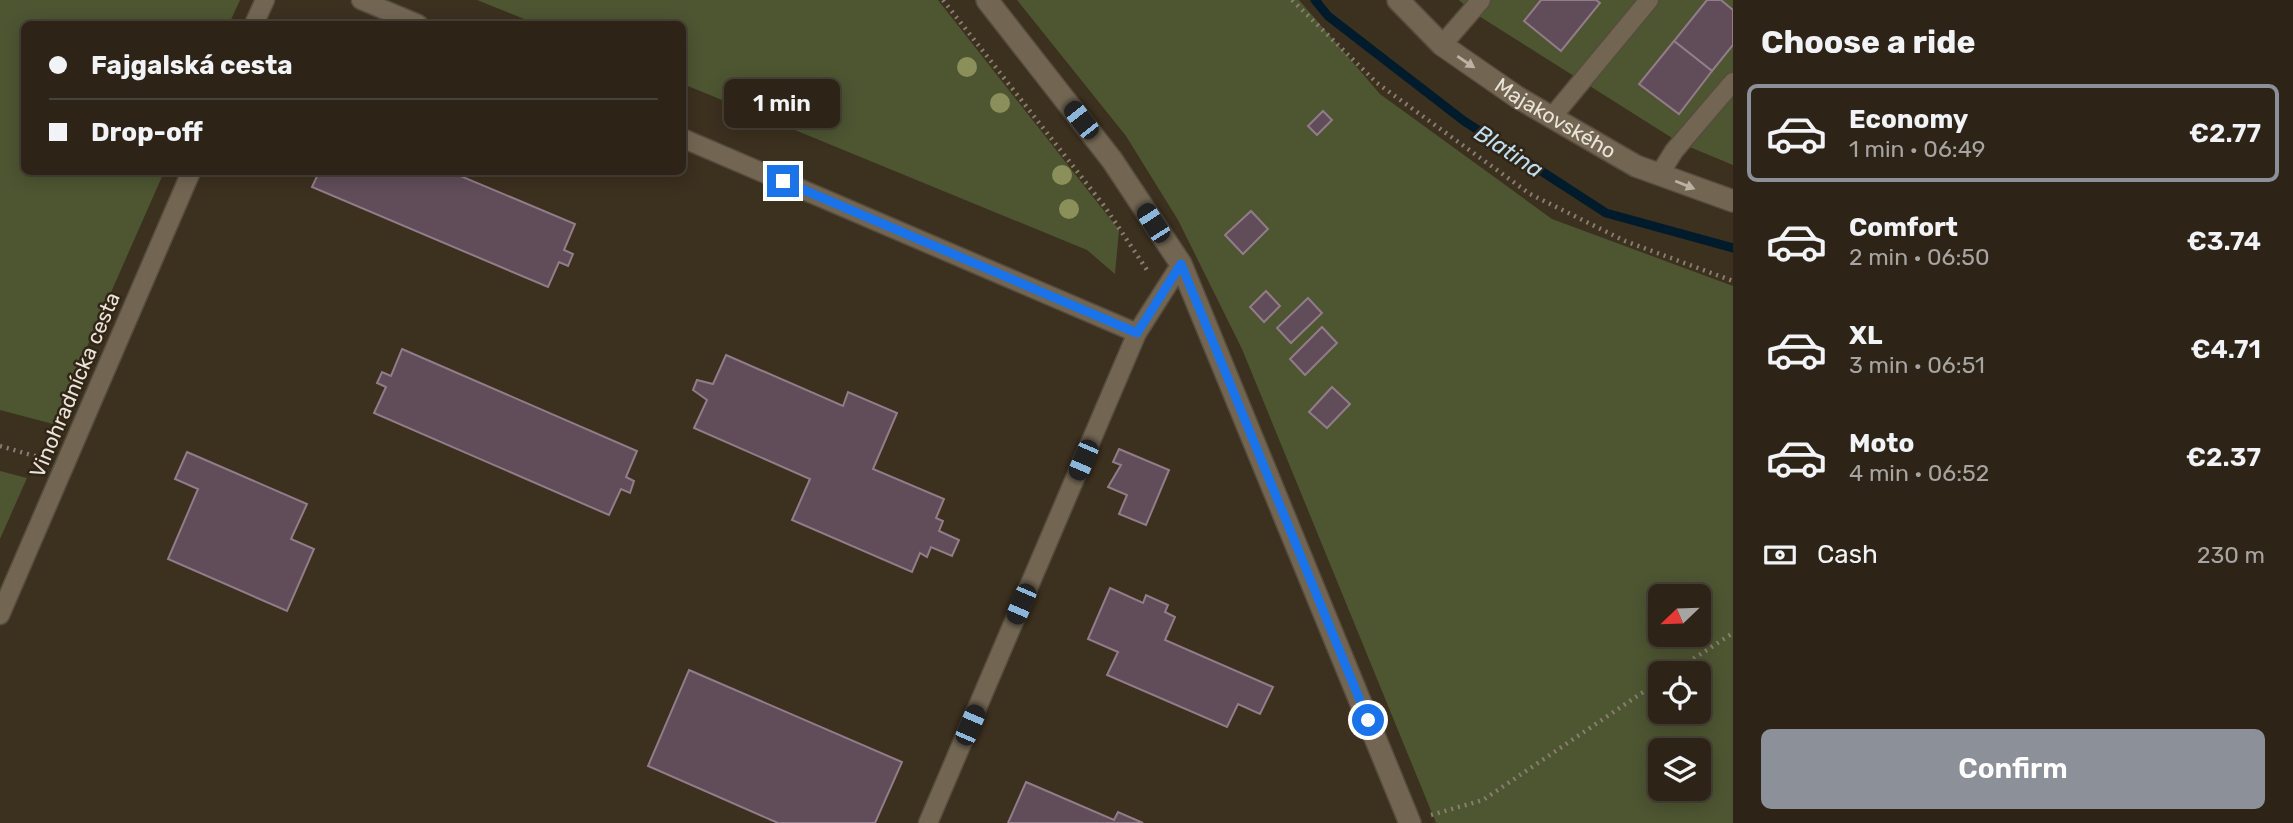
<!DOCTYPE html>
<meta charset="utf-8">
<style>
:root{--surface:#2d2417;--page:#352c20;--text:#f1f3f6;--muted:#a7a4a1;--line:#484136;--accent:#8c9099}
body{margin:0;font-family:Rubik,sans-serif;background:var(--page);color:var(--text);height:100vh;display:flex;flex-direction:column;font-size:26px;white-space:nowrap}
*{box-sizing:border-box;margin:0}
p{font-size:23px;color:var(--muted)}
.icon{flex:none;width:38px;height:38px;fill:none;stroke:currentColor;stroke-width:2;stroke-linecap:round;stroke-linejoin:round}
.map{position:relative;flex:1;overflow:hidden}
.details{display:flex;flex-direction:column;background:var(--surface);width:560px}
.details>*{flex:none}
.banner{position:absolute;left:21px;top:21px;width:665px;height:154px;border-radius:10px;box-shadow:0 4px 18px #0003,0 0 0 2px var(--line);display:grid;align-content:center;height:154px;padding:0 28px;background:var(--surface)}
.needle{width:46px;rotate:247deg}
.fabs{position:absolute;left:1648px;top:584px;display:grid;gap:14px}
.fabs a{display:grid;place-items:center;width:63px;height:63px;border-radius:10px;background:var(--surface);box-shadow:0 4px 18px #0003,0 0 0 2px var(--line);font-size:35px}
.end{position:absolute;width:32px;height:32px;margin:-16px;border:9px solid #1a73e8;background:#fff;box-shadow:0 0 0 4px #fff}
.from{border-radius:50%}
.bubble{position:absolute;height:49px;border-radius:10px;background:var(--surface);box-shadow:0 4px 18px #0003,0 0 0 2px var(--line);font-size:23px;font-weight:600;line-height:49px;text-align:center}
.car{position:absolute;width:21px;height:42px;margin:-21px -10px;border-radius:9px;box-shadow:0 0 5px 2px #0007;background:linear-gradient(#222 24%,#8ab4d8 0 40%,#222 0 76%,#8ab4d8 0 86%,#222 0)}
.banner b{display:flex;align-items:center;gap:24px;height:66px;font-size:26px}
.banner b+b{border-top:2px solid var(--line)}
.banner i{width:18px;height:18px;background:var(--text)}
ul{padding:0;list-style:none}
li{display:flex;align-items:center;gap:21px;height:98px;margin:0 14px 10px;padding:0 14px;border:4px solid transparent;border-radius:10px}
li div{flex:1}
li b{display:block;font-size:26px}
li em{font-style:normal;font-weight:600}
li.current{border-color:var(--accent)}
li>.icon{width:63px;height:63px;stroke-width:1.5}
h2{padding:0 28px;font-size:32px;line-height:84px}
.pay{display:flex;align-items:center;gap:18px;height:77px;padding:0 28px;font-size:26px}
.pay p{margin-inline-start:auto}
.button{display:flex;gap:14px;margin-top:auto;padding:14px 28px}
.button a{flex:1;height:80px;border-radius:10px;background:var(--accent);color:#fff;font-size:28px;font-weight:600;line-height:80px;text-align:center}
main{display:flex;flex:1;min-height:0}
.map>svg:first-child{display:block}
</style>
<main>
<div class="map">
<svg width="1733" height="823" viewBox="0 0 1733 823">
<rect width="100%" height="100%" fill="#3c301f"/>
<g fill="#4d5531" fill-rule="evenodd">
<polygon points="0,0 240,0 229,24 24,24 24,172 164,172 53,424 0,410"/>
<polygon points="477,0 938,0 1119,230 1115,274 1087,250 683,84 682,24 537,24"/>
<path d="M1017 0H1299L1380 94 1552 219 1733 286V823H1436L1242 349 1178 220 1126 136ZM1661 597H1699V635H1661ZM1661 674H1699V712H1661ZM1661 751H1699V789H1661Z"/>
<polygon points="1459,0 1733,0 1733,165 1680,143 1471,11"/>
<polygon points="0,471 27,478 0,539"/>
</g>
<g fill="none" stroke-linecap="round" stroke-linejoin="round">
<polyline stroke="#001b2c" stroke-width="9" points="1315,0 1328,16 1464,121 1606,213 1733,248"/>
</g>
<g fill="#614d59" stroke="#927c89" stroke-width="2">
<polygon points="1541,0 1596,0 1600,3 1561,51 1524,21"/>
<polygon points="1707,0 1721,0 1733,10 1733,45 1712,71 1674,41"/>
<polygon points="1674,41 1712,71 1679,114 1639,84"/>
<polygon points="1323,111 1332,120 1317,135 1308,126"/>
<polygon points="319,172 451,172 575,224 564,250 573,254 568,266 559,262 548,287 312,187"/>
<polygon points="1251,211 1268,229 1243,254 1225,235"/>
<polygon points="1266,291 1280,306 1264,322 1250,307"/>
<polygon points="1308,298 1322,313 1291,343 1277,328"/>
<polygon points="1322,327 1337,343 1305,375 1290,359"/>
<polygon points="402,349 637,451 626,477 634,481 630,493 621,489 609,515 374,413 386,387 377,383 382,372 391,376"/>
<polygon points="726,355 843,406 848,392 897,413 873,469 944,499 936,518 943,521 939,531 959,540 952,556 931,547 927,557 920,553 912,572 792,520 810,479 694,428 707,400 693,390 697,380 713,384"/>
<polygon points="1332,387 1350,404 1327,428 1309,412"/>
<polygon points="1119,449 1169,470 1146,525 1119,514 1127,495 1108,487 1121,465 1113,462"/>
<polygon points="187,452 307,504 291,539 314,549 287,611 168,559 198,489 175,479"/>
<polygon points="1110,588 1143,603 1146,595 1168,605 1165,612 1175,617 1165,640 1273,687 1260,714 1238,704 1227,727 1107,675 1118,652 1088,639"/>
<polygon points="689,670 902,762 875,823 778,823 648,766"/>
<polygon points="1026,782 1114,820 1118,812 1143,823 1008,823"/>
</g>
<g fill="none" stroke-linecap="round" stroke-linejoin="round">
<defs>
<g id="lane">
<polyline points="361,0 418,24"/>
<polyline points="254,24 265,0"/>
<polyline points="1442,45 1481,0"/>
<polyline points="1552,117 1649,0"/>
<polyline points="682,138 1137,333"/>
<polyline points="1659,175 1674,151 1733,82"/>
<polyline points="0,615 191,172"/>
<polyline points="928,823 1137,333 1181,264"/>
</g>
<g id="street">
<polyline points="987,0 1112,160 1181,264 1410,823"/>
<path id="s1" d="M1398 0 1442 45 1517 97 1636 166 1733 201"/>
</g>
</defs>
<use href="#lane" stroke="#564d3e" stroke-width="21"/>
<use href="#street" stroke="#564d3e" stroke-width="24"/>
<g stroke="#877e6f" stroke-width="4.5" stroke-dasharray="2 5" stroke-linecap="butt">
<polyline points="943,0 1105,207 1149,273"/>
<polyline points="1292,0 1377,83 1530,194 1625,241 1733,281"/>
<polyline points="0,446 45,459"/>
<polyline points="1670,674 1733,633"/>
<polyline points="1431,815 1483,800 1661,680"/>
</g>
<use href="#lane" stroke="#726653" stroke-width="18"/>
<use href="#street" stroke="#726653" stroke-width="21"/>
</g>
<g fill="#8b8f5a">
<circle cx="967" cy="67" r="10"/>
<circle cx="1000" cy="103" r="10"/>
<circle cx="1062" cy="175" r="10"/>
<circle cx="1069" cy="209" r="10"/>
</g>
<defs><path id="oneway-solid" d="M-6-.8H1V-3.2L6.5 0L1 3.2V.8H-6Z" transform="scale(1.75)"/></defs>
<g fill="#bbb2a3">
<use href="#oneway-solid" transform="translate(1466 62) rotate(34)"/>
<use href="#oneway-solid" transform="translate(1685 185) rotate(22)"/>
</g>
<g fill="none" stroke-linecap="round" stroke-linejoin="round">
<polyline stroke="#1a73e8" stroke-width="9" points="783,181 1137,333 1181,264 1368,720"/>
</g>
<g text-anchor="middle" stroke-width="5" stroke-linejoin="round" paint-order="stroke">
<g font-size="21" fill="#ebe4d9" stroke="#312616">
<text dy="7" stroke="none"><textPath href="#s1" startOffset="198">Majakovského</textPath></text>
<text transform="translate(75 385) rotate(-67)" y="7">Vinohradnícka cesta</text>
</g>
<g font-size="23" font-style="italic" fill="#c0def3" stroke="#312616">
<text transform="translate(1509 151) rotate(33)" y="8">Blatina</text>
</g>
</g>
</svg>
<div class="fabs">
<a><svg class="needle" viewBox="-14 -14 28 28"><path d="M0-13l5 13h-10z" fill="#e53935"/><path d="M0 13l5-13h-10z" fill="#a7a4a1"/></svg></a>
<a><svg class="icon" aria-label="locate" viewBox="0 0 24 24"><circle cx="12" cy="12" r="6"/><path d="M12 2v4M12 18v4M2 12h4M18 12h4"/></svg></a>
<a><svg class="icon" aria-label="layers" viewBox="0 0 24 24"><path d="M12 4l9 5-9 5-9-5zM3 14l9 5 9-5"/></svg></a>
</div>
<i class="end from" style="left:1368px;top:720px"></i>
<i class="end" style="left:783px;top:181px"></i>
<div class="bubble" style="left:724px;top:79px;width:116px">1 min</div>
<i class="car" style="left:1081px;top:120px;rotate:322deg"></i>
<i class="car" style="left:1153px;top:223px;rotate:327deg"></i>
<i class="car" style="left:1083px;top:460px;rotate:203deg"></i>
<i class="car" style="left:1021px;top:604px;rotate:203deg"></i>
<i class="car" style="left:970px;top:725px;rotate:23deg"></i>
<div class="banner">
<b><i class="from"></i>Fajgalská cesta</b>
<b><i></i>Drop-off</b>
</div>
</div>
<section class="details">
<h2>Choose a ride</h2>
<ul>
<li class="current"><svg class="icon" aria-label="car" viewBox="0 0 24 24"><path d="M5 17H2v-5l4-1 3-4h7l3 4 3 1v5h-3M9 17h6M6 11h13"/><circle cx="7" cy="17" r="2"/><circle cx="17" cy="17" r="2"/></svg><div><b>Economy</b><p>1 min · 06:49</p></div><em>€2.77</em></li>
<li><svg class="icon" aria-label="car" viewBox="0 0 24 24"><path d="M5 17H2v-5l4-1 3-4h7l3 4 3 1v5h-3M9 17h6M6 11h13"/><circle cx="7" cy="17" r="2"/><circle cx="17" cy="17" r="2"/></svg><div><b>Comfort</b><p>2 min · 06:50</p></div><em>€3.74</em></li>
<li><svg class="icon" aria-label="car" viewBox="0 0 24 24"><path d="M5 17H2v-5l4-1 3-4h7l3 4 3 1v5h-3M9 17h6M6 11h13"/><circle cx="7" cy="17" r="2"/><circle cx="17" cy="17" r="2"/></svg><div><b>XL</b><p>3 min · 06:51</p></div><em>€4.71</em></li>
<li><svg class="icon" aria-label="car" viewBox="0 0 24 24"><path d="M5 17H2v-5l4-1 3-4h7l3 4 3 1v5h-3M9 17h6M6 11h13"/><circle cx="7" cy="17" r="2"/><circle cx="17" cy="17" r="2"/></svg><div><b>Moto</b><p>4 min · 06:52</p></div><em>€2.37</em></li>
</ul>
<div class="pay"><svg class="icon" aria-label="cash" viewBox="0 0 24 24"><path d="M3 7h18v10H3z"/><circle cx="12" cy="12" r="2"/></svg>Cash<p>230 m</p></div>
<div class="button"><a>Confirm</a></div>
</section>
</main>
